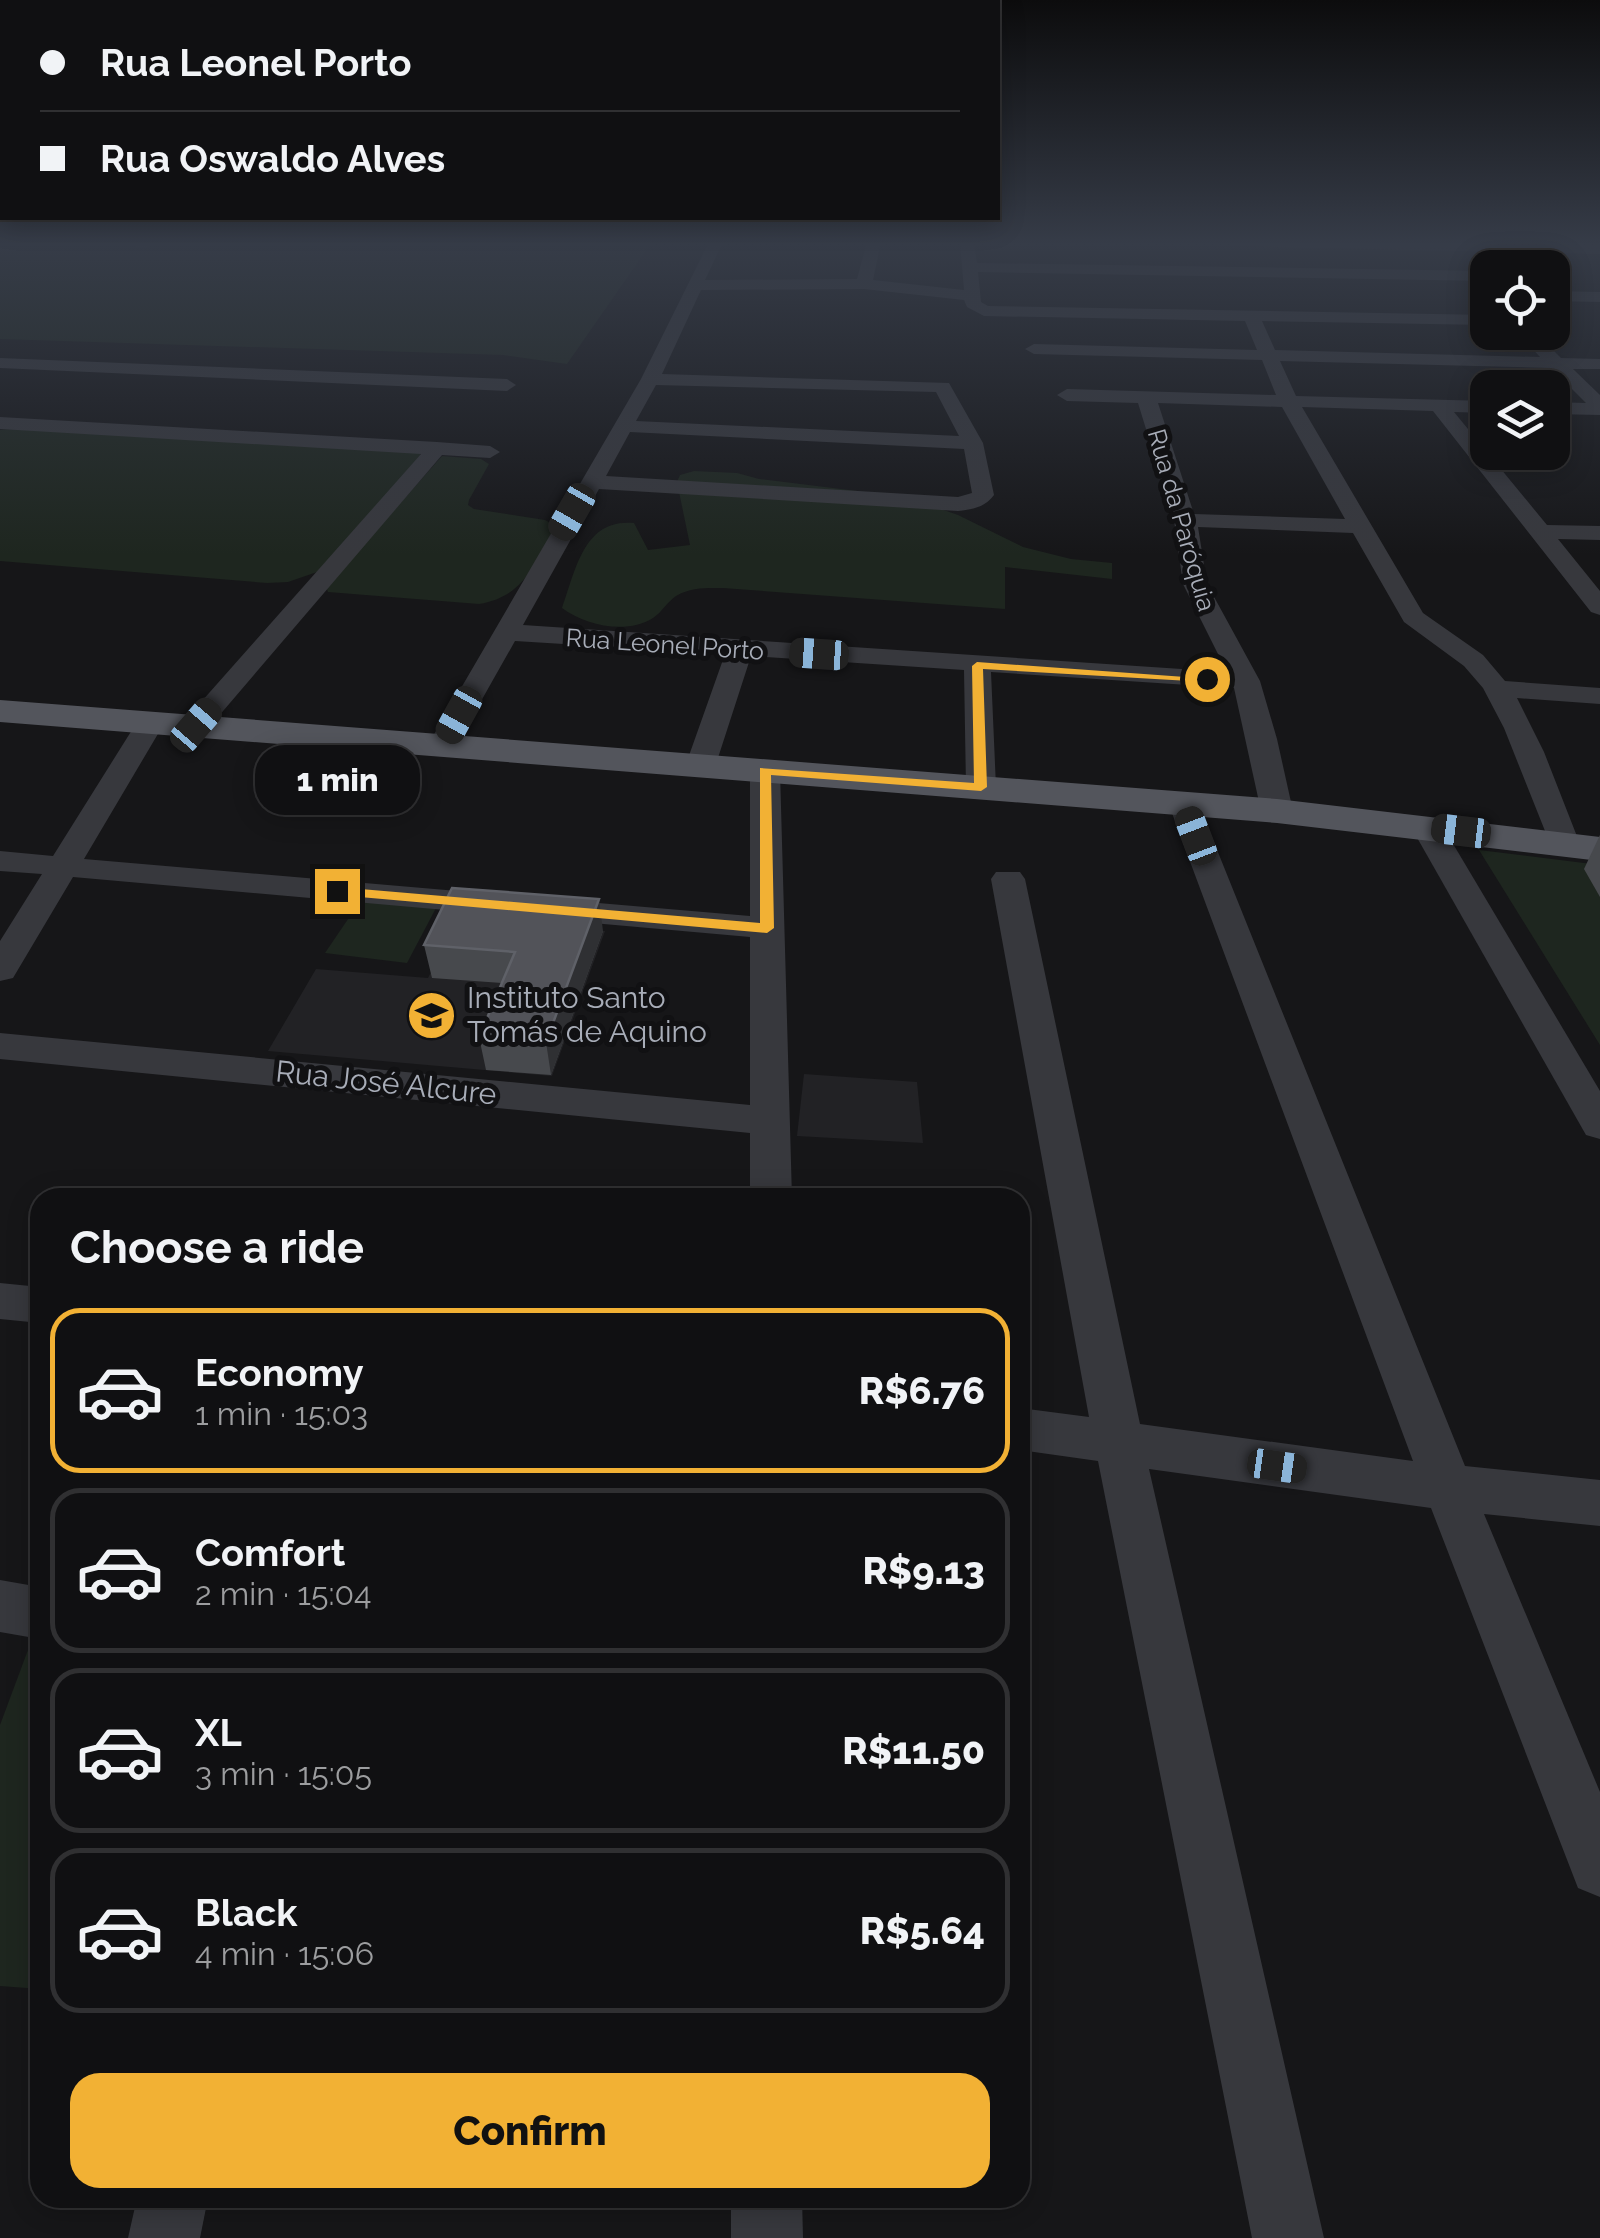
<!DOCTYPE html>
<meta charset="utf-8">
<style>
:root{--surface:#101012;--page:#1e1e20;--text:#f1f3f6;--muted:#9c9d9f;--line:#303032;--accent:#f2b134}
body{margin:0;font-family:Raleway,sans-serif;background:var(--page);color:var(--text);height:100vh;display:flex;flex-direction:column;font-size:38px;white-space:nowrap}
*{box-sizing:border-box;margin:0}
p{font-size:32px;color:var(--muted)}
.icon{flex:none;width:55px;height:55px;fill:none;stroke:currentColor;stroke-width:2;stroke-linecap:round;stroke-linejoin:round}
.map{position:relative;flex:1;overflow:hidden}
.drawer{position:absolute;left:30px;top:1188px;width:1000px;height:1020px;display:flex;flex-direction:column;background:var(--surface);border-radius:30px;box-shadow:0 5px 25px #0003,0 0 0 2px var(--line)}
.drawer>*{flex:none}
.hud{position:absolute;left:0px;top:0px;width:1000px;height:220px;box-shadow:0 5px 25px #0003,0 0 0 2px var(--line);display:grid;align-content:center;height:220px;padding:0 40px;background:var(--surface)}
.fabs{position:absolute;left:1470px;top:250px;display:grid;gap:20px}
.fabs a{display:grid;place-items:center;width:100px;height:100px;border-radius:20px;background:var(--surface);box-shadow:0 5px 25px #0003,0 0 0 2px var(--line);font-size:50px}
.end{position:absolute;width:45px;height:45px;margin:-22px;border:12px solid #f2b134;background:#111;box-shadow:0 0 0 5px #111}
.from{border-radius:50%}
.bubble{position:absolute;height:70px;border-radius:30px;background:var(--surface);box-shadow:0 5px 25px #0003,0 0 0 2px var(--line);font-size:32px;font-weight:800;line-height:70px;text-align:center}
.car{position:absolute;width:30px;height:60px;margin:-30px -15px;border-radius:12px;box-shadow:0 0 8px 2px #0007;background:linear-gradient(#222 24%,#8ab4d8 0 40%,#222 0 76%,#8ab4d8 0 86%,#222 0)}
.hud b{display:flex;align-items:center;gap:35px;height:95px;font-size:38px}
.hud b+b{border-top:2px solid var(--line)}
.hud i{width:25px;height:25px;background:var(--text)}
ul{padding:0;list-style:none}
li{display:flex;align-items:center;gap:30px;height:165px;margin:0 20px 15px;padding:0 20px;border:5px solid var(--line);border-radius:30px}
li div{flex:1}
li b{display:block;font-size:38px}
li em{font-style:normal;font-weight:800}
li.current{border-color:var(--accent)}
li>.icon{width:90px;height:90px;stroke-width:1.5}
h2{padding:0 40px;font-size:45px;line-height:120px}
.cta{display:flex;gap:20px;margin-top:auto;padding:20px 40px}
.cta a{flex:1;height:115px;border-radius:30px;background:var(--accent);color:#111;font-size:40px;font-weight:800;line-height:115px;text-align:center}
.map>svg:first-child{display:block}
</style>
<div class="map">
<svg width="1600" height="2238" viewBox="0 0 1600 2238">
<rect width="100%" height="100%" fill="#161618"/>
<g fill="#222225">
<polygon points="458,920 605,931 552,1076 268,1051 316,969 428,978"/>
<polygon points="804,1074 917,1082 923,1143 797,1136"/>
</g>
<g fill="#1e261f">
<polygon points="0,242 652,242 567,364 503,355 0,339"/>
<polygon points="13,429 420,453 420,460 317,572 288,582 267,583 0,561 0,430"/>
<path d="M442 456 481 459 489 464 469 500 468 505 474 509 545 520 556 526C534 563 526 596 479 604L328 592 326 587Z"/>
<path d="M694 471 737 473 759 479 906 497 958 515 1023 547 1071 559 1112 563V579L1005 567V609L723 588C707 588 691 587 676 596 667 602 662 612 653 618 626 635 585 625 562 608 576 569 584 518 634 523L648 550 690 545 677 482 680 475Z"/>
<polygon points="1479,850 1600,865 1600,1045"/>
<polygon points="361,900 436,908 407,963 325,953"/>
<polygon points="28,1650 40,1652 40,1989 0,1986 0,1725"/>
</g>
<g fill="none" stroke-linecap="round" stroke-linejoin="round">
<g fill="#37383d" fill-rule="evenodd">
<path d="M127 242H158C152 249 133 249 127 242Z"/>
<path d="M709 242H723L705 280 857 279 867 242H881L873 280 964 290 960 242H974L977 263 1488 271V281L978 272 981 302 988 306 1488 315V325L1262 321 1275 350 1540 357 1517 332H1535L1561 358 1600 359V369H1573L1600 395V415L1552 414V402L1586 403 1551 368 1280 361 1296 396 1488 401V413L1454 412 1547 525 1600 526V540L1558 539 1600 591V615L1591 612 1433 411 1302 407 1423 613 1483 655 1505 681 1600 688V704L1517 698 1544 752 1580 844 1575 851H1553L1504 728 1483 688 1464 666 1404 622 1353 533 1198 527 1207 584 1260 681 1277 739 1293 811 1288 818H1266L1261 811 1234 688 991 672 996 787 992 793H970L966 787 964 670 751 656 716 764 712 770H690L686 764 725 654 515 641 454 749H434L429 743 641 379ZM864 289 964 300 967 307 984 316 1245 321 1257 350 1034 344 1025 349 1034 354 1262 360 1276 395 1067 389 1057 395 1067 401 1138 403 1174 520 1183 584 1227 672 523 625 599 489 958 511C973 509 984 508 994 495L983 443 949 383 662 374 701 290ZM656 385 936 392 959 436 636 421ZM1158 403 1282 407 1345 519 1194 514ZM630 432 964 449 972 493 958 497 606 476Z"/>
<polygon points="1227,242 1600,246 1600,254 1234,246"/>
<polygon points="1552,291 1600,292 1600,302 1552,301"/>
<polygon points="0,358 507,379 516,385 507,391 0,368"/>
<polygon points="0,417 437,442 490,446 500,452 490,458 442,455 206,731 186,731 182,725 186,719 421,454 0,429"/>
<polygon points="151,713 161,716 165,722 84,859 750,916 750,771 754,765 776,765 780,771 792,1198 750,1198 750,1133 0,1059 0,1033 750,1105 750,937 73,877 13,978 0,981 0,941 42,874 0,871 0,851 53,856 137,722 141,716"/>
<polygon points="1184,796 1195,798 1199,805 1465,1466 1600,1480 1600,1526 1484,1514 1600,1792 1600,1897 1578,1888 1431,1508 1149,1469 1324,2238 1252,2238 1098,1461 1020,1450 1020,1408 1089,1417 991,879 996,872 1020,872 1025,879 1140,1424 1413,1461 1169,805 1173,798"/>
<polygon points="1427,818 1438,820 1443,827 1600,1091 1600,1139 1586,1135 1411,827 1416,820"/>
<polygon points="0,1283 40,1287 40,1323 0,1319"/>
<polygon points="0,1580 40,1587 40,1639 0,1632"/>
<polygon points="137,2198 208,2198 200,2238 128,2238"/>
<polygon points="731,2198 802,2198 803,2238 731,2238"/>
</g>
<polygon fill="#53555c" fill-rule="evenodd" points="0,700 1277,799 1600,837 1600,861 1277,823 0,722"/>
</g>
<g fill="#47494d">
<polygon points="1600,835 1600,897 1584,869"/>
<polygon points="603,931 551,1075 486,1070 479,1037 502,983 432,978 424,945"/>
</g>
<polygon fill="#2f3033" points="599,899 603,931 551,1075 546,1042"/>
<polygon fill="#525359" stroke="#5f6168" stroke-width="2.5" points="452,888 599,899 546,1042 479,1037 515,952 424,945"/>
<linearGradient id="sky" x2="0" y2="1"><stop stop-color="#0c0c0d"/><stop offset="0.44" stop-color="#363c48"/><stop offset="1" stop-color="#363c48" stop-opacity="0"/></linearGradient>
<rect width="1600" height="555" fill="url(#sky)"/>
<polygon fill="#f2b134" points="977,662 1213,679 1207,682 983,669 987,787 981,791 771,775 774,928 767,933 337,895 330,891 337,887 760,923 760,768 974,783 972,666"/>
<defs>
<symbol id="school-disc" viewBox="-11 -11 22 22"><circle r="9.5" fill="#f2b134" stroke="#111113"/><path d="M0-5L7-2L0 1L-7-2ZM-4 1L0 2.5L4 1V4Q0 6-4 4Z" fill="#111"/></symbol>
</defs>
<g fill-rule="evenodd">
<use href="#school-disc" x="404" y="988" width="55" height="55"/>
</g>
<g text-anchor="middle" stroke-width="10" stroke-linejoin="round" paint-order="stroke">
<g font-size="25" fill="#a8adb8" stroke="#111113">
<text transform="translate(1182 520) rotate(74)" y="9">Rua da Paróquia</text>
<text transform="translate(665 644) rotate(4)" y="9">Rua Leonel Porto</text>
</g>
<g font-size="30" fill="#a8adb8" stroke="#111113" text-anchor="start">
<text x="467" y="1008">Instituto Santo<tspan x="467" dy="34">Tomás de Aquino</tspan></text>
</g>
<g font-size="30" fill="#a8adb8" stroke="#111113">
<text transform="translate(386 1083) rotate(6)" y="10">Rua José Alcure</text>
</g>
</g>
</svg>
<div class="fabs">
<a><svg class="icon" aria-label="locate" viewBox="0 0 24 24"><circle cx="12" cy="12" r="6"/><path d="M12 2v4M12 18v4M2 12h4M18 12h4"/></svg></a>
<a><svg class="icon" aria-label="layers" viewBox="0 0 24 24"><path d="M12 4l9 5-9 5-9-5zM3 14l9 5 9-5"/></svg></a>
</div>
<i class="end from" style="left:1207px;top:679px"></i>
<i class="end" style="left:337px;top:891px"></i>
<div class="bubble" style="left:255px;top:745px;width:165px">1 min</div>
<i class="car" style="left:572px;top:512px;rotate:210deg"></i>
<i class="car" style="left:819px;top:654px;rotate:274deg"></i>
<i class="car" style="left:459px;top:715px;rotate:209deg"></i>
<i class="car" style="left:196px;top:725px;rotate:41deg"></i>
<i class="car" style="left:1461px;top:831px;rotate:277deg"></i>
<i class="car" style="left:1196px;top:836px;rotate:339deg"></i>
<i class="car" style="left:1277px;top:1466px;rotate:98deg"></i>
<div class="hud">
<b><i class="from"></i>Rua Leonel Porto</b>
<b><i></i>Rua Oswaldo Alves</b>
</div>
<section class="drawer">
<h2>Choose a ride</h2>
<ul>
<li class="current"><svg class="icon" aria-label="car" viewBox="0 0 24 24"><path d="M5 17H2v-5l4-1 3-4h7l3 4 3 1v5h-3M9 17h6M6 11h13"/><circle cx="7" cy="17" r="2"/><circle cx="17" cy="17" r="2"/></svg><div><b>Economy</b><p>1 min · 15:03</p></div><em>R$6.76</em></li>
<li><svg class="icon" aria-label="car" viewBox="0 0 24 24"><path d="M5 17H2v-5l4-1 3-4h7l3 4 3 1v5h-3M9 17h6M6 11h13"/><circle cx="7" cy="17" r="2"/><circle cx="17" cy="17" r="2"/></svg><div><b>Comfort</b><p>2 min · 15:04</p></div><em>R$9.13</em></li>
<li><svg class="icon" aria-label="car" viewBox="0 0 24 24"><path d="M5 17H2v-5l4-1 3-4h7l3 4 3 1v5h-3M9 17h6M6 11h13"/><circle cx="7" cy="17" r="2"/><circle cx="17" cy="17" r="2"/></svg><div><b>XL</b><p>3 min · 15:05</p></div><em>R$11.50</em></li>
<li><svg class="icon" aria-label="car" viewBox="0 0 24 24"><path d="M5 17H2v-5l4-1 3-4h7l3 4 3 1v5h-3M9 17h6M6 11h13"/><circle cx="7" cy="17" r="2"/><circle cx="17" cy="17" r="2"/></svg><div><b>Black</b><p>4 min · 15:06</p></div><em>R$5.64</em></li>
</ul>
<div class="cta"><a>Confirm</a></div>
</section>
</div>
